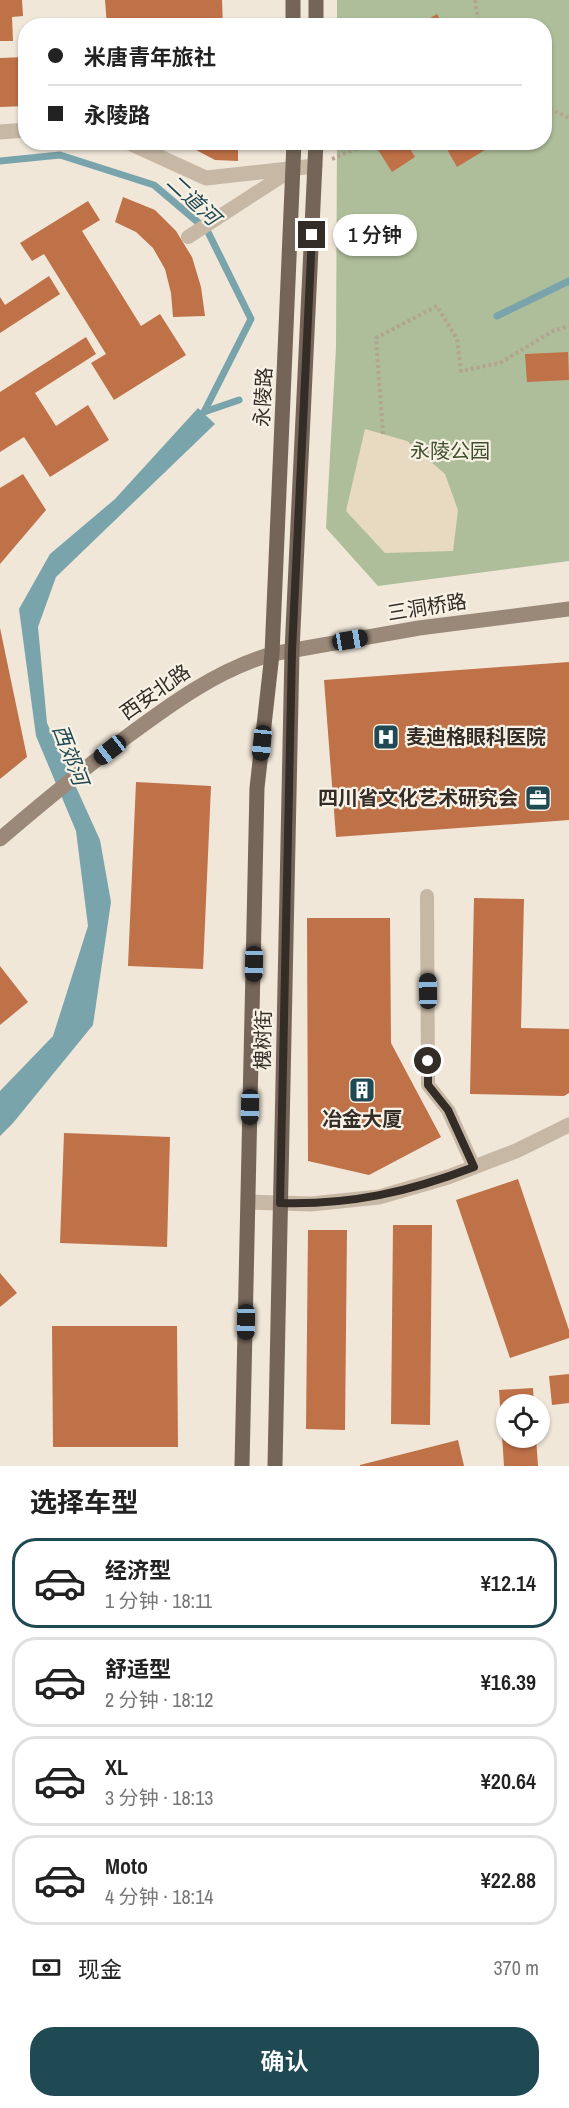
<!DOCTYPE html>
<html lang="zh">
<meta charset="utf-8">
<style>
:root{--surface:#fff;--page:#f6f6f6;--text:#222;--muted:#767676;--line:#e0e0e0;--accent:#1f4a53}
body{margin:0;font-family:"Archivo Narrow","Noto Sans SC",sans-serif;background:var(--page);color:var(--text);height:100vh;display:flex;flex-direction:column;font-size:22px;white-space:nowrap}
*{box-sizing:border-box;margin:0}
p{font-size:20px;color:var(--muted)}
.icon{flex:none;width:33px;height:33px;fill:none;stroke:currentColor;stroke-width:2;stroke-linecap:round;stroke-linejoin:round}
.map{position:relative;height:1466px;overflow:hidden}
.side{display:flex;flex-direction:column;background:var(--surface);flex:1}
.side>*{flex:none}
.hud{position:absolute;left:18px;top:18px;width:534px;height:132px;border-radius:24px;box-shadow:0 2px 4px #0004;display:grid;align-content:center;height:132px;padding:0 30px;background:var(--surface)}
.buttons{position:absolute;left:496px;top:1394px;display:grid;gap:12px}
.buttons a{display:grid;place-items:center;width:54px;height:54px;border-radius:50%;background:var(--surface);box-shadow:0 2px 4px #0004;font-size:30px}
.end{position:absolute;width:27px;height:27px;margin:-14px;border:8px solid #342c27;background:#fff;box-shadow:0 0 0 3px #fff}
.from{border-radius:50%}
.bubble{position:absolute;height:42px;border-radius:21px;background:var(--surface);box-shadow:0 2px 4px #0004;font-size:20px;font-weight:600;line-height:42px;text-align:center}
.car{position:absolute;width:18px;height:36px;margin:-18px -9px;border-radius:8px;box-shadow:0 0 4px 2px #0007;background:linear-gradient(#222 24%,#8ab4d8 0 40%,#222 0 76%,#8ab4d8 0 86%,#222 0)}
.hud b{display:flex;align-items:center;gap:21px;height:57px;font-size:22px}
.hud b+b{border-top:2px solid var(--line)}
.hud i{width:15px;height:15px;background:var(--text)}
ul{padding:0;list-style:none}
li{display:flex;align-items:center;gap:18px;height:90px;margin:0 12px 9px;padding:0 18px;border:3px solid var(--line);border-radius:24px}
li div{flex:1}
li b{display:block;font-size:22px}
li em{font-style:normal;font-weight:600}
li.current{border-color:var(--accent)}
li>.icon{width:54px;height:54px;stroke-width:1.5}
h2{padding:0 30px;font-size:27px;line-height:72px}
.pay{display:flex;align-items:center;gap:15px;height:66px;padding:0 30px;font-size:22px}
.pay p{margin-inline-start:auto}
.cta{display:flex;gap:12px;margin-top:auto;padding:12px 30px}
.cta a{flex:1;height:69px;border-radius:24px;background:var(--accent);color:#fff;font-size:24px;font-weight:600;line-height:69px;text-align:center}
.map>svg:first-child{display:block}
</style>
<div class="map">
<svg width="569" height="1466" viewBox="0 0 569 1466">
<rect width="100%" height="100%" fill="#f0e7d9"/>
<polygon fill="#aebe9a" points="337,0 569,0 569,561 378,586 326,528 336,348 337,143 544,142 544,26 337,25"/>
<polygon fill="#e7dac1" points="365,429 407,441 445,474 458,510 453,551 385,553 346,511"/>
<polygon fill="#7aa4ab" points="198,408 215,424 56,577 38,627 47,723 100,840 111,902 93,1025 13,1123 0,1136 0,1091 53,1036 88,926 76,831 36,736 19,609 50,554 115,499"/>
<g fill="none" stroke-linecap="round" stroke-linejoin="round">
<g stroke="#7aa4ab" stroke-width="7">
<polyline points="0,161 60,155 154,185 207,230 251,319 204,412 197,419"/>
<polyline points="497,316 569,281"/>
<polyline points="204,412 239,400"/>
</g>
</g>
<g fill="#bf7148">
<polygon points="0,0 22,0 23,16 12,17 13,41 0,41"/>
<polygon points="105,0 222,0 223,26 107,26"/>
<polygon points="437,14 443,26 417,26"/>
<polygon points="25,57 26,106 0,107 0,58"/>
<polygon points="181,142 238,142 238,161 215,160"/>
<polygon points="373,142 406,142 415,157 392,172"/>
<polygon points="443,142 498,142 457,167"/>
<polygon points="123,197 155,210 176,231 192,257 201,287 205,316 173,317 171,293 165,269 153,248 136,232 115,222"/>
<polygon points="88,201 100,220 82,231 141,326 160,314 186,355 114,400 91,363 106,354 44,254 32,261 20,243"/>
<polygon points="49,276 60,294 0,333 0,297 5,305"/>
<polygon points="86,337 96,354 35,393 56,426 88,405 109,440 50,477 24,437 0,452 0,392"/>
<polygon points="568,352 569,380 527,382 525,354"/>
<polygon points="23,474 46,510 0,564 0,488"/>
<polygon points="0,628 27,757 0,779"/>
<polygon points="569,662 569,820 336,837 324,680"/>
<polygon points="136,782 211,786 203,969 128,966"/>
<polygon points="474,898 524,899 521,1028 569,1029 569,1093 564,1096 470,1094"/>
<polygon points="307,918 390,918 391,1043 441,1137 369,1175 308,1161"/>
<polygon points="0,966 28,1002 0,1025"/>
<polygon points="64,1133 170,1137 167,1247 60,1243"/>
<polygon points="518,1179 569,1330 569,1338 510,1358 456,1200"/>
<polygon points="393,1225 432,1225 430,1425 391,1424"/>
<polygon points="308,1230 347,1230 345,1430 306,1429"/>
<polygon points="0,1273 17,1293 0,1307"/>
<polygon points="52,1326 177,1326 178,1447 53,1447"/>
<polygon points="569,1374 569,1403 552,1405 549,1376"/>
<polygon points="533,1388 534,1404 507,1404 507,1437 536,1437 538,1466 504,1466 499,1390"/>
<polygon points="458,1440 464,1466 360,1466 360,1465"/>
</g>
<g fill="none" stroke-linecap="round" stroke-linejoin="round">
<g stroke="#b3a391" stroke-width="4" stroke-dasharray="3 3" stroke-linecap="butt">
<polyline points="475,0 479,26"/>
<polyline points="544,106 569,118"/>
<polyline points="332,159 372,142"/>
<polyline points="383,434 376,338 437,306 457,339 461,371 500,363 553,331 569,326"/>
</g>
<g stroke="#c7b8a6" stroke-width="14">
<polyline points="188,237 293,169"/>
<polyline points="427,896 428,1085 448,1110 474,1167"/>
</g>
<g stroke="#c7b8a6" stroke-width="15">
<polyline points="0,132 26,130"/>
<polyline points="127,142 206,178 315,166"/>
<polyline points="248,1202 311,1204 379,1197 448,1177 516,1151 569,1125"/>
</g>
<path stroke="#9a8878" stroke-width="15" d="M0 839C41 804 82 770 125 738 171 704 217 670 272 654L419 628 569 609"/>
<g stroke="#756558" stroke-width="15">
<polyline points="293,0 293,26"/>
<polyline points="316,26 316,0"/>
<polyline points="242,1466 257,788 272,654 294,142"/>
<polyline points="275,1466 292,651 316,142"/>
</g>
</g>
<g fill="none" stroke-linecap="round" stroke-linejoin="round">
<path stroke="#342c27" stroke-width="8" d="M312 235 292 651 280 1203C351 1205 409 1192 474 1167L448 1110 428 1085V1061"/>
</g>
<defs>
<symbol id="hospital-square" viewBox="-11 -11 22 22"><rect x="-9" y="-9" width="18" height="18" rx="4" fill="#1f4a53" stroke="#f8f1e5"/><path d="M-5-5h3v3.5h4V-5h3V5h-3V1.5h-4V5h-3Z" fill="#fff"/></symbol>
<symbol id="office-square" viewBox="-11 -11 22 22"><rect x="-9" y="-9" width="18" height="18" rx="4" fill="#1f4a53" stroke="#f8f1e5"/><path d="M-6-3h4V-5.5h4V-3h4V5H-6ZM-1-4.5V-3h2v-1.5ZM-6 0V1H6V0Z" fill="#fff"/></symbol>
<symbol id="building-square" viewBox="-11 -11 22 22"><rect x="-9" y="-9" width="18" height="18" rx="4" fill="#1f4a53" stroke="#f8f1e5"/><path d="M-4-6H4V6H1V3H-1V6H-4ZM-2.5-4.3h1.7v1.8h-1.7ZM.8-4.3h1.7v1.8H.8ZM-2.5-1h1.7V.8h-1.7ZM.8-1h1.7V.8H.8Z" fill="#fff"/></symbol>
</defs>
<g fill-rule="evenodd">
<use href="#hospital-square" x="371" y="722" width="30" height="30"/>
<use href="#office-square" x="523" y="783" width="30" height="30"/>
<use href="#building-square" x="347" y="1075" width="30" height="30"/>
</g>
<g text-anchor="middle" stroke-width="4.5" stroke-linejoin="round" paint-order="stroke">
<g font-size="20" fill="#342c27" stroke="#f8f1e5">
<text transform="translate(263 397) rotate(-87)" y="7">永陵路</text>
<text transform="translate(427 607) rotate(-9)" y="7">三洞桥路</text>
<text transform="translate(155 692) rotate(-35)" y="7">西安北路</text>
<text transform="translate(263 1040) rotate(-89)" y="7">槐树街</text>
</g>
<g font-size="20" fill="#3f502c" stroke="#f8f1e5">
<text x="450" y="458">永陵公园</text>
</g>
<g font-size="20" font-weight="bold" fill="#342c27" stroke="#f8f1e5" text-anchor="start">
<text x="406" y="744">麦迪格眼科医院</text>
<text x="518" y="805" text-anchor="end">四川省文化艺术研究会</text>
<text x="362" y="1126" text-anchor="middle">冶金大厦</text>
</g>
<g font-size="21" font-style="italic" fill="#1f4a53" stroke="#f8f1e5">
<text transform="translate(193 200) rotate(43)" y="7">二道河</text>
<text transform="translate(70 755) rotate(69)" y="7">西郊河</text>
</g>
</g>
</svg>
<div class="buttons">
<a><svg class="icon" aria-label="locate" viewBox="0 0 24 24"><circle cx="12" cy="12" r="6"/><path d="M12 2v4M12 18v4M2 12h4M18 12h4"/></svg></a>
</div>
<i class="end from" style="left:428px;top:1061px"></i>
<i class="end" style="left:312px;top:235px"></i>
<div class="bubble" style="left:333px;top:214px;width:84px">1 分钟</div>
<i class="car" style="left:350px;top:640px;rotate:80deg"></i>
<i class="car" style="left:262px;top:743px;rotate:186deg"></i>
<i class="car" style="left:110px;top:750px;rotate:232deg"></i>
<i class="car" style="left:254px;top:964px;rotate:181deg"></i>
<i class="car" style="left:428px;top:991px;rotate:359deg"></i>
<i class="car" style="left:250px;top:1107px;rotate:181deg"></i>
<i class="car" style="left:246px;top:1322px;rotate:181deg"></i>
<div class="hud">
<b><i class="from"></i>米唐青年旅社</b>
<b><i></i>永陵路</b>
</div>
</div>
<section class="side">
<h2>选择车型</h2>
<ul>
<li class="current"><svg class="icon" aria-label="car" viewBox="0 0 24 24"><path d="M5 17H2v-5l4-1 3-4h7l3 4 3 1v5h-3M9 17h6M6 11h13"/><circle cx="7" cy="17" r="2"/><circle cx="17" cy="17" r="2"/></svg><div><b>经济型</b><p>1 分钟 · 18:11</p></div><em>¥12.14</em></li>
<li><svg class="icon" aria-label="car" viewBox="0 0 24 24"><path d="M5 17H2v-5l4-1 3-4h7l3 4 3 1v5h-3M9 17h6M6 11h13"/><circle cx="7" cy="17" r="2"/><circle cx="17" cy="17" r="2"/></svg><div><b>舒适型</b><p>2 分钟 · 18:12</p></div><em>¥16.39</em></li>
<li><svg class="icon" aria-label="car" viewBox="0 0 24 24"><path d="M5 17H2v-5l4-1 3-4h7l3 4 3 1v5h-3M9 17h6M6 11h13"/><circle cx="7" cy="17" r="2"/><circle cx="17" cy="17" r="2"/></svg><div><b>XL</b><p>3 分钟 · 18:13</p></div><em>¥20.64</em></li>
<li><svg class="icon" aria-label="car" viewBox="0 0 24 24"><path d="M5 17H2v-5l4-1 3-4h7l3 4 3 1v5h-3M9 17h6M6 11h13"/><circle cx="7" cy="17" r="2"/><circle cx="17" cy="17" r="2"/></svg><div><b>Moto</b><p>4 分钟 · 18:14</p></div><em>¥22.88</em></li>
</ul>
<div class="pay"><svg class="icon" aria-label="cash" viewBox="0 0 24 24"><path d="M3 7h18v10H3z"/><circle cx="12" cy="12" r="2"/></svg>现金<p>370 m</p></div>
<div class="cta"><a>确认</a></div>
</section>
